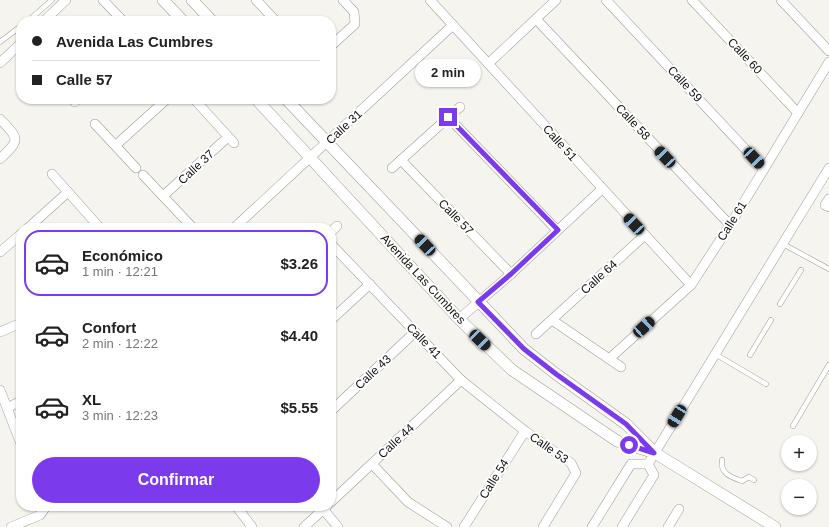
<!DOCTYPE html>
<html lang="es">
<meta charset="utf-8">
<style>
:root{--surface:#fff;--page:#f6f6f6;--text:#222;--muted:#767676;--line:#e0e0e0;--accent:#7c3aed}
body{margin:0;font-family:Arial,sans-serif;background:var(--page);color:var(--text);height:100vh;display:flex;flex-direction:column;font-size:15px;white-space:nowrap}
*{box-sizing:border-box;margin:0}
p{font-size:13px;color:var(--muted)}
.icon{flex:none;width:22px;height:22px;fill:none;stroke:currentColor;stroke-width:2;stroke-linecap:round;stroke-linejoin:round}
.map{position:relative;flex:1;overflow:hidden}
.side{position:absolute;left:16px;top:223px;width:320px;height:288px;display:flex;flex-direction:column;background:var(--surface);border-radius:16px;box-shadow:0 1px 3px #0004}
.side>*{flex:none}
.banner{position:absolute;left:16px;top:16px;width:320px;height:88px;border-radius:16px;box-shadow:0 1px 3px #0004;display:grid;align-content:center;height:88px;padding:0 16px;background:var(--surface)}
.fabs{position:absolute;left:781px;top:435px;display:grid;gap:8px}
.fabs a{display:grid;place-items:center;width:36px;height:36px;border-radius:50%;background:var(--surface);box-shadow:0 1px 3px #0004;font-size:20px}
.end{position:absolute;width:18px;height:18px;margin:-9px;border:5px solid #7c3aed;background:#fff;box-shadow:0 0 0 2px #fff}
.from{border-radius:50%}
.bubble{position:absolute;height:28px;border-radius:14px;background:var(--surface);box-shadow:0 1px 3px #0004;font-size:13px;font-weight:800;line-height:28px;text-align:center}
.car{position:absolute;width:12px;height:24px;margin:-12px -6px;border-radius:5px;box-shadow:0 0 3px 1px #0007;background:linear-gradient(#222 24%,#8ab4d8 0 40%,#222 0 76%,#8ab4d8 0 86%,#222 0)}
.banner b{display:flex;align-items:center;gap:14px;height:38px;font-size:15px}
.banner b+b{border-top:1px solid var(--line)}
.banner i{width:10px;height:10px;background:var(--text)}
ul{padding:7px 0 0;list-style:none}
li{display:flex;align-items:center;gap:12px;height:66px;margin:0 8px 6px;padding:0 8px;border:2px solid transparent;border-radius:16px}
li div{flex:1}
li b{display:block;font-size:15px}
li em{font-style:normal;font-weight:800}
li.active{border-color:var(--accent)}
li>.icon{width:36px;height:36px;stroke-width:1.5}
.action{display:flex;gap:8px;margin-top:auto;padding:8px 16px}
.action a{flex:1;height:46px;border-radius:24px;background:var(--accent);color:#fff;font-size:16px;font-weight:800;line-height:46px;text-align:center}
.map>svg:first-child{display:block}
</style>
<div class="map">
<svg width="829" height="527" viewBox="0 0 829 527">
<rect width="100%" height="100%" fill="#f5f4ef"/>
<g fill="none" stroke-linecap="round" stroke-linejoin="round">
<defs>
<g id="service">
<polyline points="28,21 52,0"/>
<polyline points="0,42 21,26"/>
<polyline points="783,244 829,269"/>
<polyline points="780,304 801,270"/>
<polyline points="715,354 766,384"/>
<polyline points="750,355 771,320"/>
<polyline points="793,426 829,365"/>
<path d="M722 460C720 473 730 477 742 481L749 477 754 480"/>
</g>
<g id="minor">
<polyline points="103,0 123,21"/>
<polyline points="256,0 276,21"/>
<polyline points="430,0 691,285"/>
<polyline points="606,0 764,169"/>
<polyline points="692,0 798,113"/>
<polyline points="781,0 829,51"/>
<polyline points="536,19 730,225"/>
<polyline points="44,21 66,0"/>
<polyline points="331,46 355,24 354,12 343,0"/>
<polyline points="0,63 21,43"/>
<polyline points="489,63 556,0"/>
<polyline points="72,99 75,102"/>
<polyline points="194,99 234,143"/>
<polyline points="448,117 557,230"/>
<path d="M0 119C19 139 21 139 0 159"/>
<polyline points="95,124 136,168"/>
<polyline points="116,145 167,99"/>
<polyline points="401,160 511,274"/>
<polyline points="392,168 460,107"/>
<polyline points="52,174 100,228"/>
<polyline points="143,175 193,228"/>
<polyline points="163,196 228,137"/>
<polyline points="829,199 825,205 829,207"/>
<polyline points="28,228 68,192"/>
<polyline points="234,228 453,25"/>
<polyline points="331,232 337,226"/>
<polyline points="331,244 461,380 525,431 571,463 576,473 543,527"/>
<polyline points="0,252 21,234"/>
<polyline points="459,319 511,274 602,189"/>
<polyline points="331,320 370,284"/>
<polyline points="552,320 621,367"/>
<polyline points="0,332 21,323"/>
<polyline points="536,334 645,235"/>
<polyline points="609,359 691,285 730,225 829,62"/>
<polyline points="0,390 21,444"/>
<polyline points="7,408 21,401"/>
<polyline points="331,411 415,332"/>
<polyline points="372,464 408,502 447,527"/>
<polyline points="648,464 829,168"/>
<polyline points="331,502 461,380"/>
<polyline points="236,506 252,527"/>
<polyline points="323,509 338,527"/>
<polyline points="11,527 40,515 45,508 44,506"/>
<polyline points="304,527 327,506"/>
<polyline points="464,527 525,431"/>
<polyline points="592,527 631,464 648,464"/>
<polyline points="622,527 654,475 648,464"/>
<polyline points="668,527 679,509"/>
</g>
<g id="tertiary">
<polyline points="163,0 183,21"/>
<polyline points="192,0 212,21"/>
<polyline points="256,99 459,319 512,370 617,441 655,453 775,527"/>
<polyline points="286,99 524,349 556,374 626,424 653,451"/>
</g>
</defs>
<use href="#service" stroke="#9d9d98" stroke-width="5.5"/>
<use href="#minor" stroke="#9d9d98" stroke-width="10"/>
<use href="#tertiary" stroke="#9d9d98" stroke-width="12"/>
<use href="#service" stroke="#fff" stroke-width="4.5"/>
<use href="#minor" stroke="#fff" stroke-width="9"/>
<use href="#tertiary" stroke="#fff" stroke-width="11"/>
</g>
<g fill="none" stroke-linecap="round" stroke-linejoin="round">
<polyline stroke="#7c3aed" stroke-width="5" points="448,117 558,230 511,274 478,302 524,349 556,374 626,424 654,453 629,445"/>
</g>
<g text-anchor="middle" stroke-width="4" stroke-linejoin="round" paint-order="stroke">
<g font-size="12" fill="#11100f" stroke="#fff">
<text transform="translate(745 56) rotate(47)" y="4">Calle 60</text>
<text transform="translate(685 84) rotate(47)" y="4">Calle 59</text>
<text transform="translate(633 122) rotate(47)" y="4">Calle 58</text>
<text transform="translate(344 127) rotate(-43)" y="4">Calle 31</text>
<text transform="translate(560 143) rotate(48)" y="4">Calle 51</text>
<text transform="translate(196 167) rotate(-43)" y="4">Calle 37</text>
<text transform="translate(456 217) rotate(46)" y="4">Calle 57</text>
<text transform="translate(732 221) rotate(-58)" y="4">Calle 61</text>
<text transform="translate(599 277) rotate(-42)" y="4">Calle 64</text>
<text transform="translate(423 279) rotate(47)" y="4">Avenida Las Cumbres</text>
<text transform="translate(424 341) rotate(46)" y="4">Calle 41</text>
<text transform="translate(373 372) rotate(-43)" y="4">Calle 43</text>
<text transform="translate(396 441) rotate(-43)" y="4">Calle 44</text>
<text transform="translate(549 448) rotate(35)" y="4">Calle 53</text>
<text transform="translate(494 479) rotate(-58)" y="4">Calle 54</text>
</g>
</g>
</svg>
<div class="fabs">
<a>+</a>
<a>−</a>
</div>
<i class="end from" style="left:629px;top:445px"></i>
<i class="end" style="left:448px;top:117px"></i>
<div class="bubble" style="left:415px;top:59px;width:66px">2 min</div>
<i class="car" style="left:665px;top:157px;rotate:317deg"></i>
<i class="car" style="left:754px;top:158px;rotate:137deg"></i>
<i class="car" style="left:634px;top:224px;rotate:317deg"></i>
<i class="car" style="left:425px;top:245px;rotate:317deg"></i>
<i class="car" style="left:644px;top:327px;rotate:48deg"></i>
<i class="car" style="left:480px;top:340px;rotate:134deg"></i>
<i class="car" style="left:677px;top:416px;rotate:211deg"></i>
<div class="banner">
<b><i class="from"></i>Avenida Las Cumbres</b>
<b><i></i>Calle 57</b>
</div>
<section class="side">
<ul>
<li class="active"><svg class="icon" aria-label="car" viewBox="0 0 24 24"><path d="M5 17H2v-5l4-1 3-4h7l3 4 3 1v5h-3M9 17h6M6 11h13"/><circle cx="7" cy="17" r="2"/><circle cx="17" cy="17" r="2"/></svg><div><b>Económico</b><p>1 min · 12:21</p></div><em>$3.26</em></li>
<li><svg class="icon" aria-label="car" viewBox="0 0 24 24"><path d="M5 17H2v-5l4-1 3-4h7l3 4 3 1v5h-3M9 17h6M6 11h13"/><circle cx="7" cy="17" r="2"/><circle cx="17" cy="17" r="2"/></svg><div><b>Confort</b><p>2 min · 12:22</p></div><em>$4.40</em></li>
<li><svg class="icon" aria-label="car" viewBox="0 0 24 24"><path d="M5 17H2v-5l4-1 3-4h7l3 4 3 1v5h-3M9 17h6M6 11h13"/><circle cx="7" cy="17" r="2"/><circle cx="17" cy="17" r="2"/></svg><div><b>XL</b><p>3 min · 12:23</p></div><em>$5.55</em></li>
</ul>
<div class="action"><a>Confirmar</a></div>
</section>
</div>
